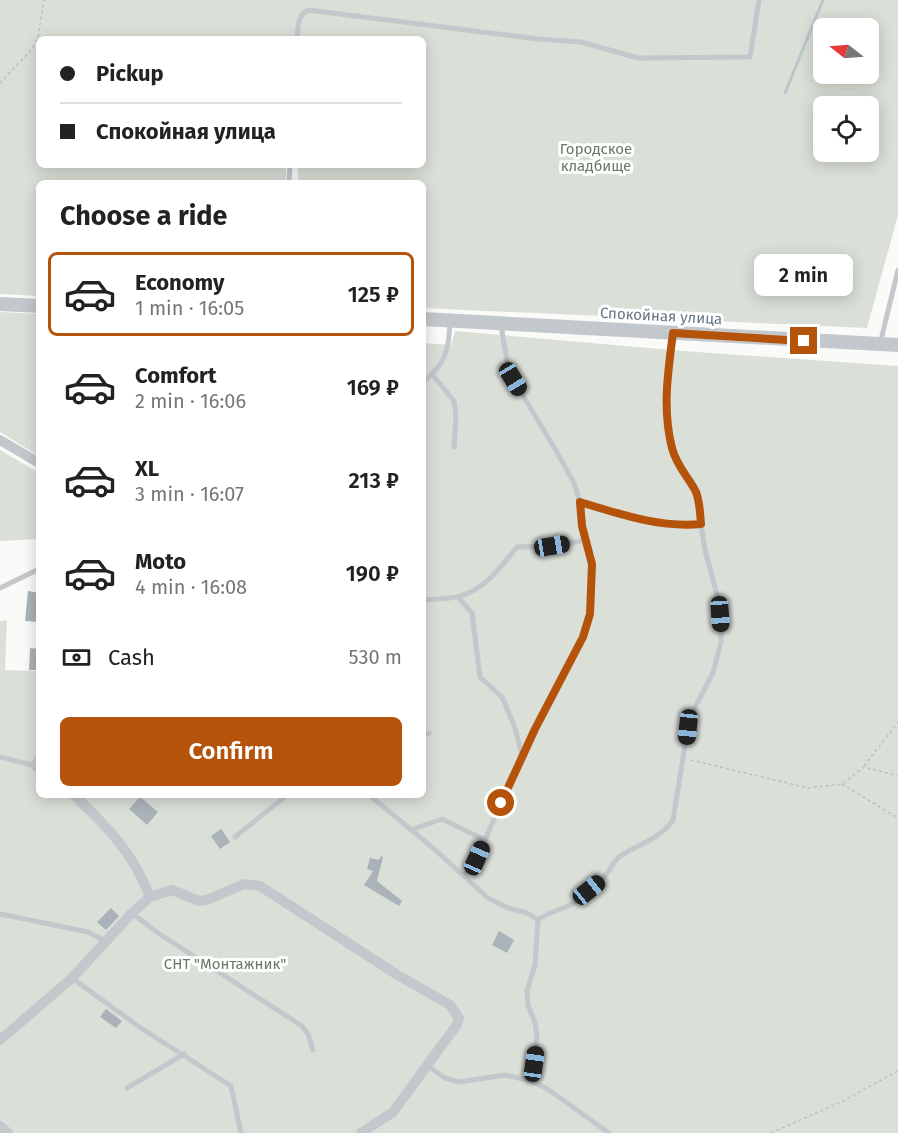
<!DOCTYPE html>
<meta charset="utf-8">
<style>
:root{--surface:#fff;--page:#f6f6f6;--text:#222;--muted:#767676;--line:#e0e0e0;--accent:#b45309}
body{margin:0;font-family:"Fira Sans",sans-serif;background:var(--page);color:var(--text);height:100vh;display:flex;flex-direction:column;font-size:22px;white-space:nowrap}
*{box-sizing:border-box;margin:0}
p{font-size:20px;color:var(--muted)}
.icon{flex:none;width:33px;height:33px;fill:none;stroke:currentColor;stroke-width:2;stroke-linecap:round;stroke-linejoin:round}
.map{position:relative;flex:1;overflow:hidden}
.side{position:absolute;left:36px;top:180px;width:390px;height:618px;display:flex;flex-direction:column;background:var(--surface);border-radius:9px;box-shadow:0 3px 15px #0003}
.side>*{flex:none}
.banner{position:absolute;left:36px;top:36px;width:390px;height:132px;border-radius:9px;box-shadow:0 3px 15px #0003;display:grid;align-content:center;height:132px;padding:0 24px;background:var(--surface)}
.needle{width:39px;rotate:287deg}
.controls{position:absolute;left:813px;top:18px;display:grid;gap:12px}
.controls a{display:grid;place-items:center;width:66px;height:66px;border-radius:9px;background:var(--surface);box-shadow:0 3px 15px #0003;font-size:30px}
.end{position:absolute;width:27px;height:27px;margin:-14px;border:8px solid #b45309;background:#fff;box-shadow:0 0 0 3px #fff}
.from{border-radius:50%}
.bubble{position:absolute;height:42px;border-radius:9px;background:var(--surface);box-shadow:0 3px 15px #0003;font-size:20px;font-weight:600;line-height:42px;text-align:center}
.car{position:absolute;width:18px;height:36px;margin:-18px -9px;border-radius:8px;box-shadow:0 0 4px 2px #0007;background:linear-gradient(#222 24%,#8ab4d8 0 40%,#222 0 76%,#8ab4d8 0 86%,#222 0)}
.banner b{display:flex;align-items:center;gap:21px;height:57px;font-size:22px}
.banner b+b{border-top:2px solid var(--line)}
.banner i{width:15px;height:15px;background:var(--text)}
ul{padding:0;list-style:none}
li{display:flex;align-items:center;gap:18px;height:84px;margin:0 12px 9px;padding:0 12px;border:3px solid transparent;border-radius:9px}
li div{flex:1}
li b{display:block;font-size:22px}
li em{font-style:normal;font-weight:600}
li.active{border-color:var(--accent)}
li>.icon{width:54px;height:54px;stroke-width:1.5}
h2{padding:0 24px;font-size:27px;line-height:72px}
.pay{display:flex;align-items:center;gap:15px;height:66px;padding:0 24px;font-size:22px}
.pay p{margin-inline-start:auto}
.button{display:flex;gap:12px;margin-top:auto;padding:12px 24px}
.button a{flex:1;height:69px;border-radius:9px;background:var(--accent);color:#fff;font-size:24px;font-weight:600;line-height:69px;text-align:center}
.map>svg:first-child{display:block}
</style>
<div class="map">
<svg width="898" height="1133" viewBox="0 0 898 1133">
<rect width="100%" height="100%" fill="#fafaf8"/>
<g fill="#dadfd7" fill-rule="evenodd">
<path d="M0 0H898V215L867 328 423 308V183H298V165H423V39H39V165H286V183H39V296L0 294ZM824 28H868V74H824ZM824 106H868V152H824Z"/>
<polygon points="0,312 39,314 39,456 0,432"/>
<polygon points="455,331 683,351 898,366 898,1133 0,1133 0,621 7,620 5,670 39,671 39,795 423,795 423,343 451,345"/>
<polygon points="0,450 39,473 39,539 0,541"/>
</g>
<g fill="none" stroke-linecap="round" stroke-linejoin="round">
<polyline stroke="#bbc7cb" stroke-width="3" points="785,93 823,0"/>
</g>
<g fill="#aab3b9">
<polygon points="28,591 39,593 37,613 39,613 39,622 25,621"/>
<polygon points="30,648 39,649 39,670 29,670"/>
<polygon points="140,797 158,812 147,825 129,809"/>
<polygon points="221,829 230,842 220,849 211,836"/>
<polygon points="381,856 383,857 377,881 402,901 399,906 364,885 373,871 367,869 370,858 379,860"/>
<polygon points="111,908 119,916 106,930 97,922"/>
<polygon points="499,931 514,940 507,953 492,945"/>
<polygon points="106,1009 122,1021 116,1028 100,1017"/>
</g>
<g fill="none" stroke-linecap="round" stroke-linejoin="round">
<g stroke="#bbbfc2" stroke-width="1.5" stroke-dasharray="3 3" stroke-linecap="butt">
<polyline points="0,83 32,49 38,37 44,0"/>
<polyline points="691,760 808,788 842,784 864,767 898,776"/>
<polyline points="864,766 898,722"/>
<polyline points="842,784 898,818"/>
<polyline points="771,1133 841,1102 898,1071"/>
</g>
<g stroke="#c3c8cc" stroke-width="5">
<path d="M297 39C298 27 297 16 308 10L538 39 581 42 638 58 750 57 759 0"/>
<polyline points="289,183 290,165"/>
<path d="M501 325 508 367 513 379 554 447 574 483 580 502C620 514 659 528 701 524"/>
<polyline points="880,344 898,270"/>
<polyline points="432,374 454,401 456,415 454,447"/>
<path d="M423 382C446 364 449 349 450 321"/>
<polyline points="0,588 39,569"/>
<polyline points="458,597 472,613 480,677 502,697 515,728 522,756"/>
<path d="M423 600C434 599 445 599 456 597 483 592 501 567 517 547L552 546 586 540"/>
<polyline points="423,735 429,733"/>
<polyline points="0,757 36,766"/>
<polyline points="369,795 432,847 488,898 508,908 527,913 538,920"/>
<polyline points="411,830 442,819 485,840"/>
<polyline points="235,837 287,795"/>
<polyline points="464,876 477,858 522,756 583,637 590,614 592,564 582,526 580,502"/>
<polyline points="132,913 158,933 302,1026 308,1034 313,1050"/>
<polyline points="0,914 88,932 105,941"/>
<polyline points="72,978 138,1026 231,1086 241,1133"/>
<polyline points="428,1066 445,1078 459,1082 505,1075 532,1081 549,1090 609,1133"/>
<path d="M532 1081 537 1036 535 1023 528 1005 527 991 535 965 538 920C549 911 564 910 575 902 584 894 595 886 603 878 610 872 612 862 620 856 638 845 661 838 673 820L688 727 694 709 713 673 721 642V627L719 602 705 550 696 493 681 470 672 449 668 422 666 386 673 334"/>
<polyline points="127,1088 184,1054"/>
</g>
<g stroke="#c3c8cc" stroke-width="10">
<polyline points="0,440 39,463"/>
<polyline points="39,759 36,766 39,768"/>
<polyline points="150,897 172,890 199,901 207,900 244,884 260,886 396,974 450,1005 459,1018 456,1026 393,1112 361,1133"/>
<path d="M0 1040 72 978 132 913 150 897C133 852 107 827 74 795"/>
<polyline points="0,1126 8,1133"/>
</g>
<g stroke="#c3c8cc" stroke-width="14">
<polyline points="0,304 39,306"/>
<polyline points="423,319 898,345"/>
</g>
</g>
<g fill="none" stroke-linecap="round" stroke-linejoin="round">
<path stroke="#b45309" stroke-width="8" d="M501 803 535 729 583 637 590 614 592 564 582 526 580 502C620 514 659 528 701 524 700 514 700 502 696 492 688 476 677 467 672 448 662 409 668 372 673 333L804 341"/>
</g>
<g text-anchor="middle" stroke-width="6" stroke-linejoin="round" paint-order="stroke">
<g font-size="15" fill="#687a64" stroke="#fff">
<text x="596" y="154">Городское<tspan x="596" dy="17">кладбище</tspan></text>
<text x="225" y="969">СНТ "Монтажник"</text>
</g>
<g font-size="15" fill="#657683" stroke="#fff">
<text transform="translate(661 316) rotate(3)" y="5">Спокойная улица</text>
</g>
</g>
</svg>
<div class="controls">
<a><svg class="needle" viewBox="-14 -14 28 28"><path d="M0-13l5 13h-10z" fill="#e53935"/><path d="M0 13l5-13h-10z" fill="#767676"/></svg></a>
<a><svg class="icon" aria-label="locate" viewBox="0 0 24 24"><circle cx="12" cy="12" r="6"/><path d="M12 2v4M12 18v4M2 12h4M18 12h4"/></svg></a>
</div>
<i class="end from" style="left:501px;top:803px"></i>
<i class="end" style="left:804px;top:341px"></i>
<div class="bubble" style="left:754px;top:254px;width:99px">2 min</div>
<i class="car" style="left:513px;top:379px;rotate:149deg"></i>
<i class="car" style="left:552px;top:546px;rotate:81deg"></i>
<i class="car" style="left:720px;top:614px;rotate:176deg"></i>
<i class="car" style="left:688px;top:727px;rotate:186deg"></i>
<i class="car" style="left:477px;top:858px;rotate:24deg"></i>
<i class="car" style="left:589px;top:890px;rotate:51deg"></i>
<i class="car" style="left:534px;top:1064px;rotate:8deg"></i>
<div class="banner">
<b><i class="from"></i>Pickup</b>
<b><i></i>Спокойная улица</b>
</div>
<section class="side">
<h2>Choose a ride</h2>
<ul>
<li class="active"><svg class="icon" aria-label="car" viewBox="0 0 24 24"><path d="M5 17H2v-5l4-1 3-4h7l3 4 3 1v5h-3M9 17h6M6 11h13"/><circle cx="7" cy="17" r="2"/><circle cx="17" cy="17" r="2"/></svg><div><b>Economy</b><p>1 min · 16:05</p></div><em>125 ₽</em></li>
<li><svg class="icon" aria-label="car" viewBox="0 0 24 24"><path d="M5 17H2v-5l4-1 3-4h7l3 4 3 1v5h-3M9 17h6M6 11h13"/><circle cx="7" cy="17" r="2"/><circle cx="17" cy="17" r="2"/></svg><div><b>Comfort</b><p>2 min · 16:06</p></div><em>169 ₽</em></li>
<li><svg class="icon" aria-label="car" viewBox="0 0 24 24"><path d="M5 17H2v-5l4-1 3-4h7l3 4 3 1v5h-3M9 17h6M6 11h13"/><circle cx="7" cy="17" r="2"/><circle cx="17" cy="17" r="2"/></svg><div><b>XL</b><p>3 min · 16:07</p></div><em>213 ₽</em></li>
<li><svg class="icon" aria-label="car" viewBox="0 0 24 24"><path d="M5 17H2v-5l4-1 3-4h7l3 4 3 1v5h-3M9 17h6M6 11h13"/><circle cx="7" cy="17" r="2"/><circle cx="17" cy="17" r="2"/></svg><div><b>Moto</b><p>4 min · 16:08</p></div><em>190 ₽</em></li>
</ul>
<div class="pay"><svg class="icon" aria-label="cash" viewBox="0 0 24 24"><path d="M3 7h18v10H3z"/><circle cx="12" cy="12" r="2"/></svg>Cash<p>530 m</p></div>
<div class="button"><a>Confirm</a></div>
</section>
</div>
